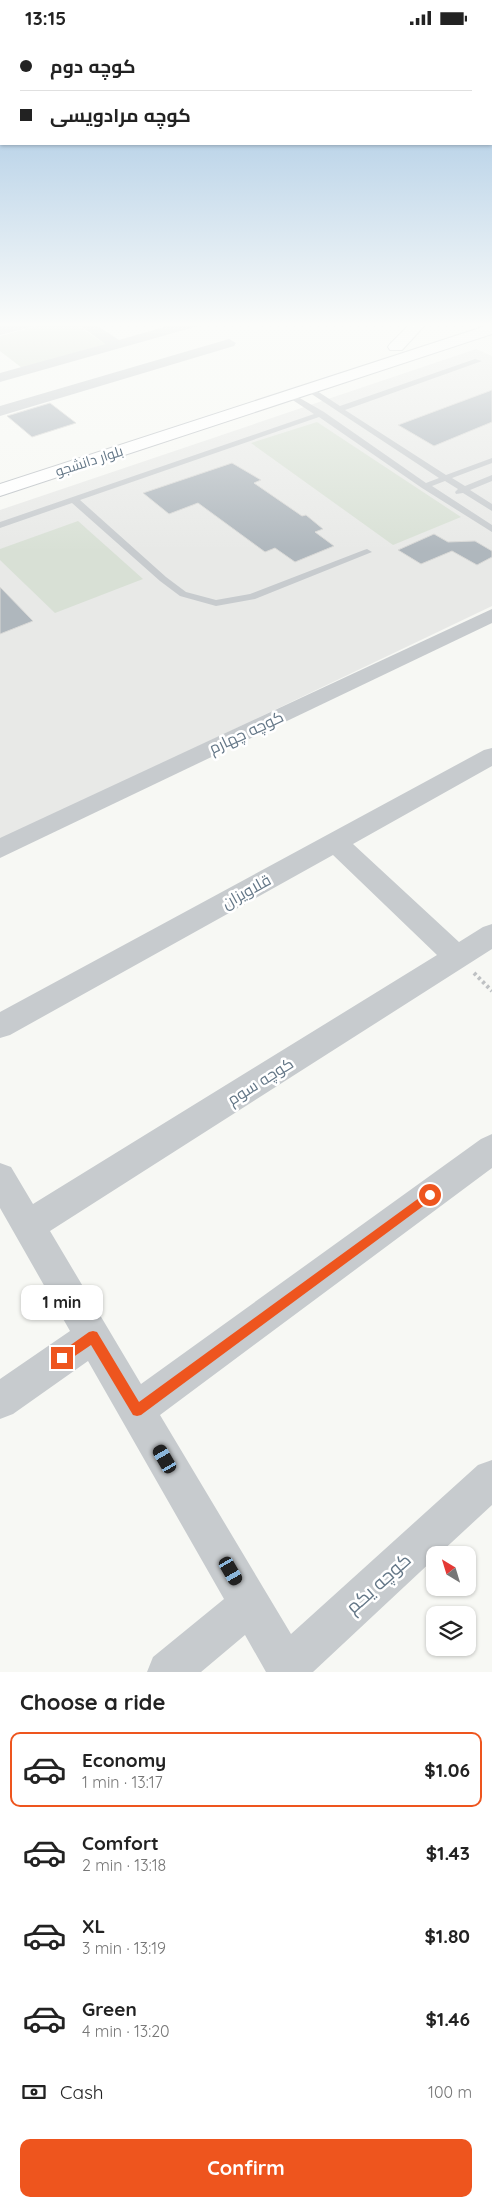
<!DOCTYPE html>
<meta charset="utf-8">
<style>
:root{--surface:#fff;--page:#f2f2f2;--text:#222;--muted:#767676;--line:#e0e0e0;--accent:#ee551e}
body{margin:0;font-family:Quicksand,Cairo,sans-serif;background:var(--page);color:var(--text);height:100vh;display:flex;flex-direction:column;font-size:19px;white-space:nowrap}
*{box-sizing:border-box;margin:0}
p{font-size:16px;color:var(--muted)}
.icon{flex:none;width:28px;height:28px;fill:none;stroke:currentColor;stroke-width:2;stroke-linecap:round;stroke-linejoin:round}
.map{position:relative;height:1637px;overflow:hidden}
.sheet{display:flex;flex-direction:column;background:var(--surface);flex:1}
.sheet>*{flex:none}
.hud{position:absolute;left:0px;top:0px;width:492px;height:110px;box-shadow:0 1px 4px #0004;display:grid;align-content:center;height:110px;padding:0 20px;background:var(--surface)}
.needle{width:32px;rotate:322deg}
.tools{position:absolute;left:426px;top:1511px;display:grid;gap:10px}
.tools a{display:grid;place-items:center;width:50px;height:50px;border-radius:10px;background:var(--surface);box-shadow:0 1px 4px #0004;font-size:25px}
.end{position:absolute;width:22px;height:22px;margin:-11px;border:6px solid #ee551e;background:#fff;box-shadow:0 0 0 2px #fff}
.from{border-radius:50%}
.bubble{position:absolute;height:35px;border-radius:10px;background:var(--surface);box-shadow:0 1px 4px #0004;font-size:16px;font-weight:700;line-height:35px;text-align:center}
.car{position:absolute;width:15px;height:30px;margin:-15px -8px;border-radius:6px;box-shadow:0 0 4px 1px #0007;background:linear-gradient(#222 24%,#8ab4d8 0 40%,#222 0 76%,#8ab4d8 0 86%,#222 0)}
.hud b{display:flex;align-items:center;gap:18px;height:48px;font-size:19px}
.hud b+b{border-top:1px solid var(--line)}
.hud i{width:12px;height:12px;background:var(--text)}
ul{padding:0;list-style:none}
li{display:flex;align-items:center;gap:15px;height:75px;margin:0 10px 8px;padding:0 10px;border:2px solid transparent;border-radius:10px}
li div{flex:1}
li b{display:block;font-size:19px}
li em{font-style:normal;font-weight:700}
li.current{border-color:var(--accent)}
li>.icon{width:45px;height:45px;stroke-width:1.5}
h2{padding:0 20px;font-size:22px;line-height:60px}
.pay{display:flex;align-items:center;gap:12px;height:55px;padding:0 20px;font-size:19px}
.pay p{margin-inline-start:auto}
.primary-button{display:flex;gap:10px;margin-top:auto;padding:10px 20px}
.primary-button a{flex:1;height:58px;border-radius:10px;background:var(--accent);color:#fff;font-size:20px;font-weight:700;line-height:58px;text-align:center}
.status{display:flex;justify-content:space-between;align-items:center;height:35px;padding:0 25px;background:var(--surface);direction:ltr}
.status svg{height:14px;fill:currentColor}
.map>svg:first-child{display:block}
</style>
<div class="status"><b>13:15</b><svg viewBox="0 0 49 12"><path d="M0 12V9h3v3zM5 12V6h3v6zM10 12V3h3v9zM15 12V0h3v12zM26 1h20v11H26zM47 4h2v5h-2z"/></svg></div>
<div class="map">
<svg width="492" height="1637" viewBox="0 0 492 1637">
<rect width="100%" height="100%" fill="#f7f8f4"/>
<polygon fill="#e8e9e7" points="476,314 492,321 492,571 0,806 0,475"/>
<g fill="#d8e0d5">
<polygon points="49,288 74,288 105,309 22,333 0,316 0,301"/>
<polygon points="317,387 461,482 393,510 251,408"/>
<polygon points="78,486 143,544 55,578 0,525 0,514"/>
</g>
<g fill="#afb7bd" stroke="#d9d9d7">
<polygon points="492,355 492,387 434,411 398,390"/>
<polygon points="50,368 76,388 32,402 7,381"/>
<polygon points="232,428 261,445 254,448 302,481 306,480 323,494 315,497 334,511 295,527 275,513 265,517 198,468 169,479 143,458"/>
<polygon points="434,499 448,507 475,506 492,516 492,522 477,530 452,516 421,529 398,515"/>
<polygon points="0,552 33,586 0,599"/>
</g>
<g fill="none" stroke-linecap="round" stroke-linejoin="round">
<defs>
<g id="secondary">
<polygon points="411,288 427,288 402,315 390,315 388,312 390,309"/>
<polygon points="492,289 492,299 0,461 0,449"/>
</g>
</defs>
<use href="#secondary" stroke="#b9bec3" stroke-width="2"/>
<polyline stroke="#bec1c3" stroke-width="4" stroke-dasharray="3 3" stroke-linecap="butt" points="474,938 492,956"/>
<polygon fill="#c7cbce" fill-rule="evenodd" points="475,324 482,326 345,375 446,440 492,423 492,428 452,443 465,451 492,440 492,446 470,455 492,469 492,476 463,458 456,459 455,457 458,454 445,446 432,451 492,490 492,497 422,453 319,382 80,465 166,542 186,557 216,565 250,559 364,515 367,514 372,517 255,564 216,571 180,561 160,546 72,468 0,493 0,487 314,379 288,362 288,358 291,358 324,377 426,448 439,443 304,354 311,352 340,371"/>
<g fill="#c7cbce" fill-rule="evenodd">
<polygon points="14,288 37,288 35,291 0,300 0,292"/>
<polygon points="77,288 93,288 119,305 178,288 200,288 198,291 0,347 0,338 105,309"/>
<polygon points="229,304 236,308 234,311 0,381 0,371"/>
<polygon points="492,574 492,588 0,823 0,803"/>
<polygon points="492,713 492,731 353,809 459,907 483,892 492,889 492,914 50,1196 141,1349 481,1104 492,1099 492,1133 160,1380 291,1599 478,1430 492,1425 492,1470 438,1520 435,1520 435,1523 313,1637 266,1637 245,1600 201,1637 147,1637 153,1622 224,1564 88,1326 13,1379 0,1384 0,1344 70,1296 0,1173 0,1128 11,1132 33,1169 437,920 333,820 10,1000 0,1003 0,977 484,715"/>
</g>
<use href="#secondary" fill="#fff" fill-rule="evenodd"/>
</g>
<linearGradient id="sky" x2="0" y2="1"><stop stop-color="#98bedf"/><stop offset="0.56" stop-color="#fbfcfa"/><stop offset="1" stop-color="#fbfcfa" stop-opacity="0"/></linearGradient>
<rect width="492" height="517" fill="url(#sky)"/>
<polygon fill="#ee551e" points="430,1155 434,1156 434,1163 141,1380 137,1381 133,1380 91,1310 66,1327 62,1329 58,1327 56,1323 58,1319 89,1297 93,1296 97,1297 139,1367"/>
<g text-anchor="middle" stroke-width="5" stroke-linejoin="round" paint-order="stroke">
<g font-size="14" fill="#647787" stroke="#fff">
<text transform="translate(89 426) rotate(-18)" y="5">بلوار دانشجو</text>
</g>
<g font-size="16" fill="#647787" stroke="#fff">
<text transform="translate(246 697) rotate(-25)" y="6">کوچه چهارم</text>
<text transform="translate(246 856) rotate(-29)" y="6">قلاویزان</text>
<text transform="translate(260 1046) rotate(-32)" y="6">کوچه سوم</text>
</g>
<g font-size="19" fill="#647787" stroke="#fff">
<text transform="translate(378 1548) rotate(-42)" y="7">کوچه یکم</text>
</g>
</g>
</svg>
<div class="tools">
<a><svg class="needle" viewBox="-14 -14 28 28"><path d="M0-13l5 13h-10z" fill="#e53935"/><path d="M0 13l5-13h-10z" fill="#767676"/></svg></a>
<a><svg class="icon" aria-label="layers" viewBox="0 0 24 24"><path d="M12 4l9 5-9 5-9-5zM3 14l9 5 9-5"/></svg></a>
</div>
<i class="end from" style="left:430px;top:1160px"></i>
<i class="end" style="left:62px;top:1323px"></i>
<div class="bubble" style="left:21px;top:1250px;width:82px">1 min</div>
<i class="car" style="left:165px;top:1424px;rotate:330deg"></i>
<i class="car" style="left:231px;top:1536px;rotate:150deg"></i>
<div class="hud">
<b><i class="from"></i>کوچه دوم</b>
<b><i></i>کوچه مرادویسی</b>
</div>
</div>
<section class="sheet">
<h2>Choose a ride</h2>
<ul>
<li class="current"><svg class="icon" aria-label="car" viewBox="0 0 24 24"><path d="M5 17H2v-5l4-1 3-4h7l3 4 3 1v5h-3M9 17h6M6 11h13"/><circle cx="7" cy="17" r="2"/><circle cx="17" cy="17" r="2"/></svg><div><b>Economy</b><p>1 min · 13:17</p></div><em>$1.06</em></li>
<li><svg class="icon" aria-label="car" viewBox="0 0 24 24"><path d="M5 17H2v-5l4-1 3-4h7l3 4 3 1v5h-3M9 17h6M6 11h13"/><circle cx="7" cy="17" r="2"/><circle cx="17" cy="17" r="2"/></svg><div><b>Comfort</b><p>2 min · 13:18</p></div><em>$1.43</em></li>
<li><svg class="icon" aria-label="car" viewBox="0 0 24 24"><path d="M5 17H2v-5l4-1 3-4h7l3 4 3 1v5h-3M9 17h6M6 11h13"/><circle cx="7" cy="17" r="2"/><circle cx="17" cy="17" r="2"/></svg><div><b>XL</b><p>3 min · 13:19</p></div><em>$1.80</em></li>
<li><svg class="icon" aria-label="car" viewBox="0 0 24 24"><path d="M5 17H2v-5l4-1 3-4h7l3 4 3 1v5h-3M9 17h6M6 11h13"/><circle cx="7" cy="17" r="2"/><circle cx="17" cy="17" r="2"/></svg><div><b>Green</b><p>4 min · 13:20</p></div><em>$1.46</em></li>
</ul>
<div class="pay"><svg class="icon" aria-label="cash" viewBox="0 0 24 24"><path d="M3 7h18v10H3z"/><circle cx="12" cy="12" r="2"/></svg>Cash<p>100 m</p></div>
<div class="primary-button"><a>Confirm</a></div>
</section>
